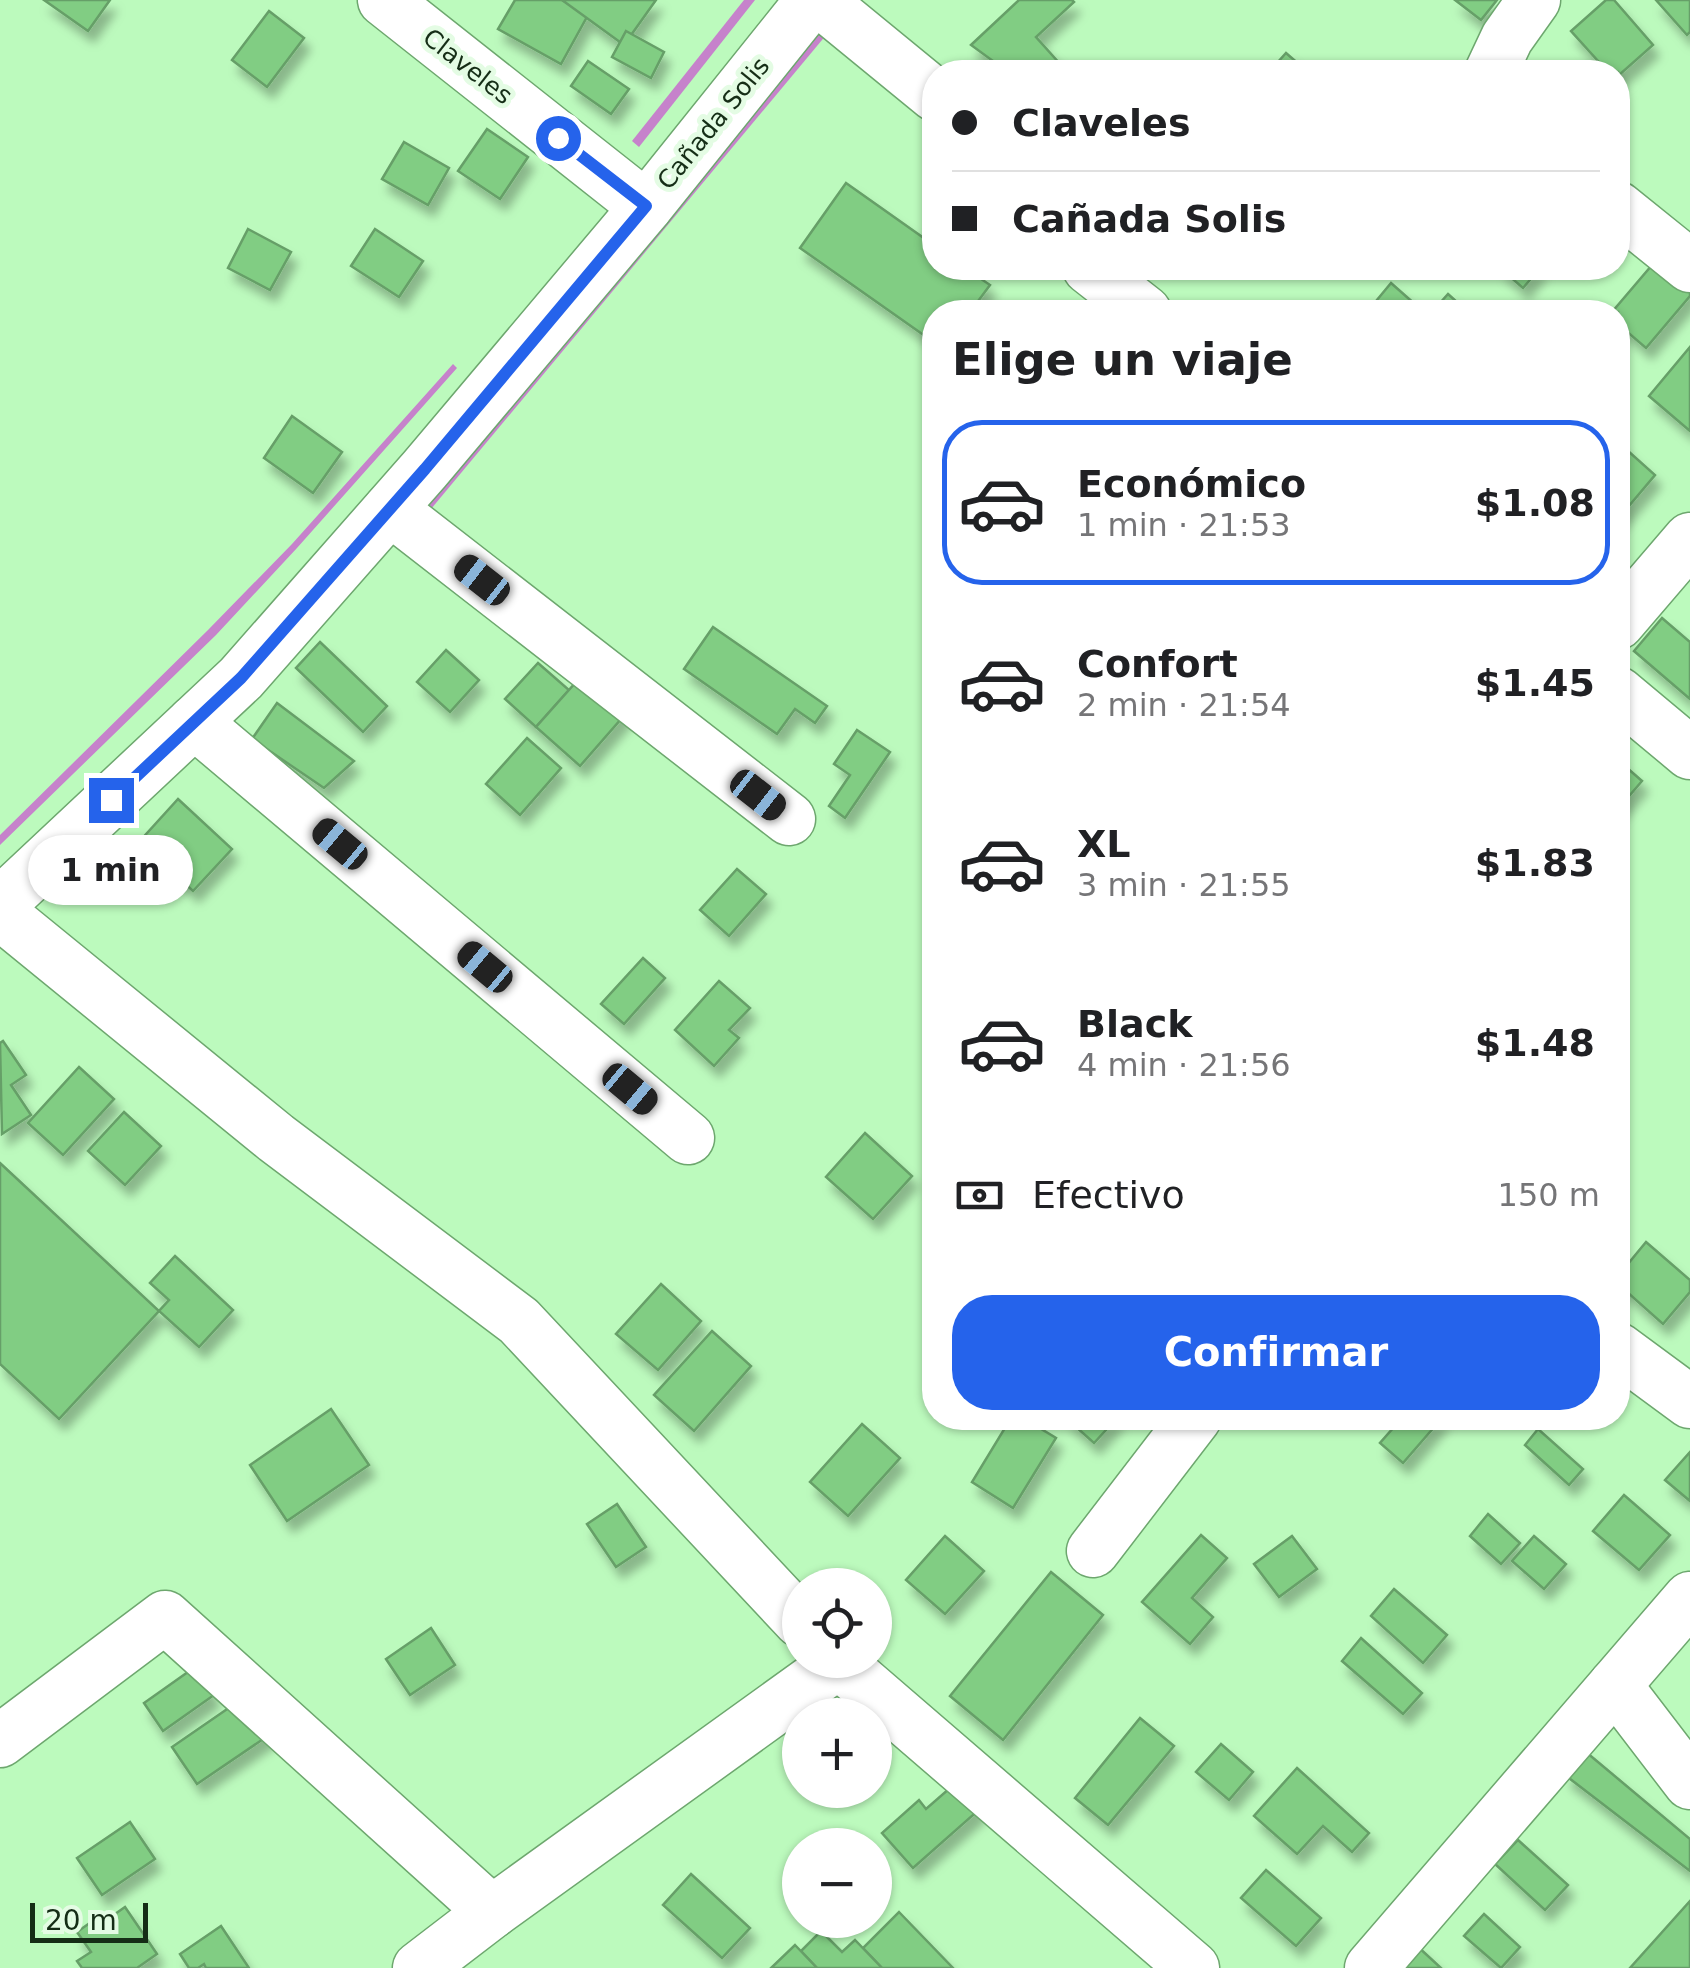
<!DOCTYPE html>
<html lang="es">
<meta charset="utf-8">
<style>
:root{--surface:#fff;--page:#f2f2f2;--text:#202124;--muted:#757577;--line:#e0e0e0;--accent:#2563eb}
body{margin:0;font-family:"DejaVu Sans",sans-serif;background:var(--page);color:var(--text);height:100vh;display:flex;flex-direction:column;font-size:38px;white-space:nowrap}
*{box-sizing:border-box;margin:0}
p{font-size:32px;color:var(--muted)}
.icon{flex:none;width:55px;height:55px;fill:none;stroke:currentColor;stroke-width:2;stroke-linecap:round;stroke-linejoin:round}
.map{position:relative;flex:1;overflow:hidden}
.details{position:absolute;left:922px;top:300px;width:708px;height:1130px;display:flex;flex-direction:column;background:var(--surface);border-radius:40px;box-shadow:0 2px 8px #0004}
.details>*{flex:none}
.banner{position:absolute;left:922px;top:60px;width:708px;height:220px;border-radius:40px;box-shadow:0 2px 8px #0004;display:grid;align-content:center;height:220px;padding:0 30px;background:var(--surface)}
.buttons{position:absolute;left:782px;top:1568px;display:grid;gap:20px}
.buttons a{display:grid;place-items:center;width:110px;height:110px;border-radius:50%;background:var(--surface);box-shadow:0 2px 8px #0004;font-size:50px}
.scale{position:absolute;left:30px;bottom:25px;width:118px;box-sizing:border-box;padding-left:10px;border:5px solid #152d16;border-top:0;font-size:28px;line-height:35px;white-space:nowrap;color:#152d16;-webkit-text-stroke:8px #e4fce4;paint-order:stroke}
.end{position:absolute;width:45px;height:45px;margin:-22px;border:12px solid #2563eb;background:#fff;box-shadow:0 0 0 5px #fff}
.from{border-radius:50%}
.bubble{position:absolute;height:70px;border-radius:35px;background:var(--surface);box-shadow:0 2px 8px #0004;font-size:32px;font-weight:700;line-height:70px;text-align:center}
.car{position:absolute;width:30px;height:60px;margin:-30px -15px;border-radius:12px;box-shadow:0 0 8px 2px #0007;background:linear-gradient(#222 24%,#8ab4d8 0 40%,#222 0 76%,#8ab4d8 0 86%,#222 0)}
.banner b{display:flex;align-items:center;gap:35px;height:95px;font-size:38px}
.banner b+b{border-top:2px solid var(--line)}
.banner i{width:25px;height:25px;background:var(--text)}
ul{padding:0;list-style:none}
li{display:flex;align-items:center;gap:30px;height:165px;margin:0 20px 15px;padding:0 10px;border:5px solid transparent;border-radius:40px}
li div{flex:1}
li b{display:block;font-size:38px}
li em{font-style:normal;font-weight:700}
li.on{border-color:var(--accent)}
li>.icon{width:90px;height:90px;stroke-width:1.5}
h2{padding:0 30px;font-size:45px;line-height:120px}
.pay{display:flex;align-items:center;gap:25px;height:110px;padding:0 30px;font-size:38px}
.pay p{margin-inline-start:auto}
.cta{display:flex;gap:20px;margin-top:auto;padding:20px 30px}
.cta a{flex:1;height:115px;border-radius:40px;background:var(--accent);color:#fff;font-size:40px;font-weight:700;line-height:115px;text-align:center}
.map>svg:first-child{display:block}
</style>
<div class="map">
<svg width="1690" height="1968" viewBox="0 0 1690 1968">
<defs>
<filter id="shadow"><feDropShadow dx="6" dy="11" stdDeviation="5" flood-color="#0004"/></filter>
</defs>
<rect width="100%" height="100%" fill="#bcfabd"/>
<g fill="#c682cb">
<polygon points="744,0 755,0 639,147 632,141"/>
<polygon points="831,19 837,22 416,527 411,523"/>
<polygon points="453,364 457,368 297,548 216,635 0,845 0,835 208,630 292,544"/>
</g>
<g fill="#81cd83" stroke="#669f67" stroke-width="2.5" filter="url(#shadow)">
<polygon points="44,0 110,0 88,31"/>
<polygon points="515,0 562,0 588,15 561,64 498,29"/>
<polygon points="562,0 656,0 624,45"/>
<polygon points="1019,0 1072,0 1074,2 1036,37 1061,65 1055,72 1008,72 971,45"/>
<polygon points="1455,0 1497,0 1481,20"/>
<polygon points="1606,0 1614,0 1653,45 1618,76 1618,72 1608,72 1571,31"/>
<polygon points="1656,0 1690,0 1690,32 1687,35"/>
<polygon points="269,11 304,38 267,87 232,60"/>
<polygon points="626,31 664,52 651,78 612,57"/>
<polygon points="1286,53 1308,72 1269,72"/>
<polygon points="588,61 629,89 611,114 571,86"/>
<polygon points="487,129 528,157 500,199 458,171"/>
<polygon points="404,142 449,168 428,205 382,179"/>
<polygon points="846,183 935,246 935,268 965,268 990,285 970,312 935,312 935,343 800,248"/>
<polygon points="248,229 291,252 270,290 228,268"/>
<polygon points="375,229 423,261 399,297 351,266"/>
<polygon points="1658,258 1690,286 1690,296 1646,348 1618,324 1618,312 1612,312"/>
<polygon points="1500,268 1540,268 1523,288"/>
<polygon points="1391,283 1417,306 1412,312 1367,312"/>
<polygon points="1448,294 1467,311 1466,312 1432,312"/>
<polygon points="1690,347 1690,431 1649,396"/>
<polygon points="292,416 342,452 313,493 264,458"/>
<polygon points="1618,442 1655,475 1618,519"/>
<polygon points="1662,618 1690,642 1690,699 1634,651"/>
<polygon points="713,627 827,706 815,723 795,709 777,734 684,669"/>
<polygon points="320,642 387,706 363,732 296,668"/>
<polygon points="446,650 479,680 450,712 417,682"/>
<polygon points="538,663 569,690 536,727 505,699"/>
<polygon points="585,672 628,711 580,766 536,727"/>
<polygon points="277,703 354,761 324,788 252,739"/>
<polygon points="857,730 890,752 845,818 829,806 850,775 834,764"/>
<polygon points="527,738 561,768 520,815 486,784"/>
<polygon points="1618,760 1642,781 1618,809"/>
<polygon points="178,799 232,849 193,891 139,842"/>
<polygon points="737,869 766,894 729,936 700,910"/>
<polygon points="643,958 665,978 624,1024 601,1004"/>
<polygon points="719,981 750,1008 729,1030 739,1038 714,1066 675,1030"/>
<polygon points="3,1041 26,1075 11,1085 31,1115 2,1134 0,1043"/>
<polygon points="79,1067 114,1099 63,1155 28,1123"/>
<polygon points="124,1112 161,1146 125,1185 88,1151"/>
<polygon points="865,1133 912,1176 873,1219 826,1177"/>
<polygon points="0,1163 159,1311 59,1419 0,1364"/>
<polygon points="1646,1242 1690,1280 1690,1292 1663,1324 1618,1284 1618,1276"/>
<polygon points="175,1256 233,1310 199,1347 159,1311 169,1300 150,1283"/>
<polygon points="661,1284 701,1321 658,1370 616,1334"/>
<polygon points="712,1331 751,1366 694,1431 654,1395"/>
<polygon points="331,1409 369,1465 287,1521 250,1465"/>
<polygon points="1011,1418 1023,1418 1056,1438 1013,1508 972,1482"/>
<polygon points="1066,1418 1117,1418 1094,1443"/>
<polygon points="1402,1418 1442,1418 1403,1463 1380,1443"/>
<polygon points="862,1424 900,1458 848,1516 810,1482"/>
<polygon points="1538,1429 1583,1469 1569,1485 1525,1445"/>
<polygon points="1690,1452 1690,1501 1665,1480"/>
<polygon points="1624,1495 1670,1535 1639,1570 1593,1531"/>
<polygon points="617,1504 646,1547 616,1567 587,1524"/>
<polygon points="1488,1514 1520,1543 1501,1564 1470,1536"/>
<polygon points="1201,1535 1227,1558 1192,1598 1213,1617 1190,1644 1142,1602"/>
<polygon points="945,1536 984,1571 945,1614 906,1580"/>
<polygon points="1292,1536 1317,1569 1279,1597 1254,1564"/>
<polygon points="1534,1536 1566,1564 1544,1589 1512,1561"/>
<polygon points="1051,1572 1103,1615 1003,1740 950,1696"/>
<polygon points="1394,1589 1447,1635 1423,1663 1371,1616"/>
<polygon points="431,1628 455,1665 410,1695 386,1659"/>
<polygon points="1361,1638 1422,1693 1403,1714 1342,1661"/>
<polygon points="195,1667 214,1695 163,1731 144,1703"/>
<polygon points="249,1694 275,1731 197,1784 172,1747"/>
<polygon points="1140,1718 1174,1746 1108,1825 1075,1798"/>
<polygon points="1221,1744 1253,1772 1229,1800 1196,1772"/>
<polygon points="1586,1752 1690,1839 1690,1871 1565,1775"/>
<polygon points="1297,1768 1369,1833 1352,1852 1323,1826 1297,1854 1254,1816"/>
<polygon points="958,1781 981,1808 913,1868 882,1833 919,1800 926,1809"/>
<polygon points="130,1822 155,1859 102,1895 77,1858"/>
<polygon points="1518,1840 1568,1885 1545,1910 1495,1864"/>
<polygon points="1266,1870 1321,1918 1296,1946 1241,1898"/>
<polygon points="691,1874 750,1928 722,1958 663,1905"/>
<polygon points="1690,1901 1690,1968 1630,1968"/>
<polygon points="125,1907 157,1954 137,1968 82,1968 77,1961 91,1952 77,1932 101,1915 105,1921"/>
<polygon points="899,1912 953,1968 882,1968 863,1948"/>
<polygon points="1484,1914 1520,1947 1501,1968 1464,1936"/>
<polygon points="221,1926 249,1968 206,1968 204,1964 198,1968 189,1968 180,1954"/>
<polygon points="821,1931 842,1952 855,1940 882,1968 817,1968 801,1951"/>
<polygon points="1415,1944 1441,1968 1393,1968"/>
<polygon points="795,1945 817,1968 771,1968"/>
</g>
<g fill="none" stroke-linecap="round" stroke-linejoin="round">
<defs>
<g id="minor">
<polyline points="384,0 646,207"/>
<polyline points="819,0 935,95"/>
<polyline points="1491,72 1507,38 1534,0"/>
<polyline points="1618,208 1690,266"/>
<polyline points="1089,268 1145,312"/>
<polyline points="390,509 789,819"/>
<polyline points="1618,623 1690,539"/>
<polyline points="1618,693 1690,753"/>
<polyline points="194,722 688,1138"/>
<polyline points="0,904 241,678 425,469 646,207 812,0"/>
<polyline points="0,913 276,1138 519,1321 800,1621"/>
<polyline points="1618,1349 1690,1402"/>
<polyline points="1093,1551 1195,1418"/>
<polyline points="836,1660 1193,1968"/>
<polyline points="1615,1685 1690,1783"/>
<polyline points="0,1741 165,1617 492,1912"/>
<polyline points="419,1968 492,1912 839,1662"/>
<polyline points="1371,1968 1690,1598"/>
</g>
</defs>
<use href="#minor" stroke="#6da76e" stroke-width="55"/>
<use href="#minor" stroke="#fff" stroke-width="52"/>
</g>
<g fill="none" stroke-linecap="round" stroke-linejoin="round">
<polyline stroke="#2563eb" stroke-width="12" points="111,800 241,678 425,469 646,206 558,138"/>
</g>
<g text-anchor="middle" stroke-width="10" stroke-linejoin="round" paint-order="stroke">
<g font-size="25" fill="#152d16" stroke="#e4fce4">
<text transform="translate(468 66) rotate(38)" y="9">Claveles</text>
<text transform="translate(713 123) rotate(-51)" y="9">Cañada Solis</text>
</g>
</g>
</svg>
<div class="buttons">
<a><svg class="icon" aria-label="locate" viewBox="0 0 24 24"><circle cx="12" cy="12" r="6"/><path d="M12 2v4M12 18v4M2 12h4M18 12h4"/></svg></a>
<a>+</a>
<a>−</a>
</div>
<div class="scale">20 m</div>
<i class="end from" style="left:558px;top:138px"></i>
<i class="end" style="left:111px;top:800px"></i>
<div class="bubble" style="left:28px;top:835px;width:165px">1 min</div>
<i class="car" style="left:482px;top:580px;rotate:308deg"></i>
<i class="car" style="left:758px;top:795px;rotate:128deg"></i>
<i class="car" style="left:340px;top:844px;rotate:310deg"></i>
<i class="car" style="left:485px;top:967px;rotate:310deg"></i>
<i class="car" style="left:630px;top:1089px;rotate:130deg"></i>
<div class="banner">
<b><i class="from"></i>Claveles</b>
<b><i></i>Cañada Solis</b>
</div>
<section class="details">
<h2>Elige un viaje</h2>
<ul>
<li class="on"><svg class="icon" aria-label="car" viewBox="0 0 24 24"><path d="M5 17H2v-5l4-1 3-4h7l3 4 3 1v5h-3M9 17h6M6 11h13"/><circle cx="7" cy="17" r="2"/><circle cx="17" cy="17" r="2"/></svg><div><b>Económico</b><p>1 min · 21:53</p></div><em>$1.08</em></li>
<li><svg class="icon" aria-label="car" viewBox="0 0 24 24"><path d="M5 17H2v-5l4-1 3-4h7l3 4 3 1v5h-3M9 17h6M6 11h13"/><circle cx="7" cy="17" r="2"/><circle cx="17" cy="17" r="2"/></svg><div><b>Confort</b><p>2 min · 21:54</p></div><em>$1.45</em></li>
<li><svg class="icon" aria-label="car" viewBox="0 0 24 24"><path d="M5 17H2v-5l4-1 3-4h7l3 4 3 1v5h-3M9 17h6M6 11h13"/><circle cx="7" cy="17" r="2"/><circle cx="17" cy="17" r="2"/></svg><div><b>XL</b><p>3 min · 21:55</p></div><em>$1.83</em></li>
<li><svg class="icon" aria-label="car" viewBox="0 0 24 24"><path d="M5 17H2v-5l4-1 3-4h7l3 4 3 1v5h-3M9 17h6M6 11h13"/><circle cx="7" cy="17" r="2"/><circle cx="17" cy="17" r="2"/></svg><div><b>Black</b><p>4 min · 21:56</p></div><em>$1.48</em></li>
</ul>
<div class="pay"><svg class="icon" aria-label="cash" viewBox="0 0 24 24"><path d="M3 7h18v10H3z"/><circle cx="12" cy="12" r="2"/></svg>Efectivo<p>150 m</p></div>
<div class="cta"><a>Confirmar</a></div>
</section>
</div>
